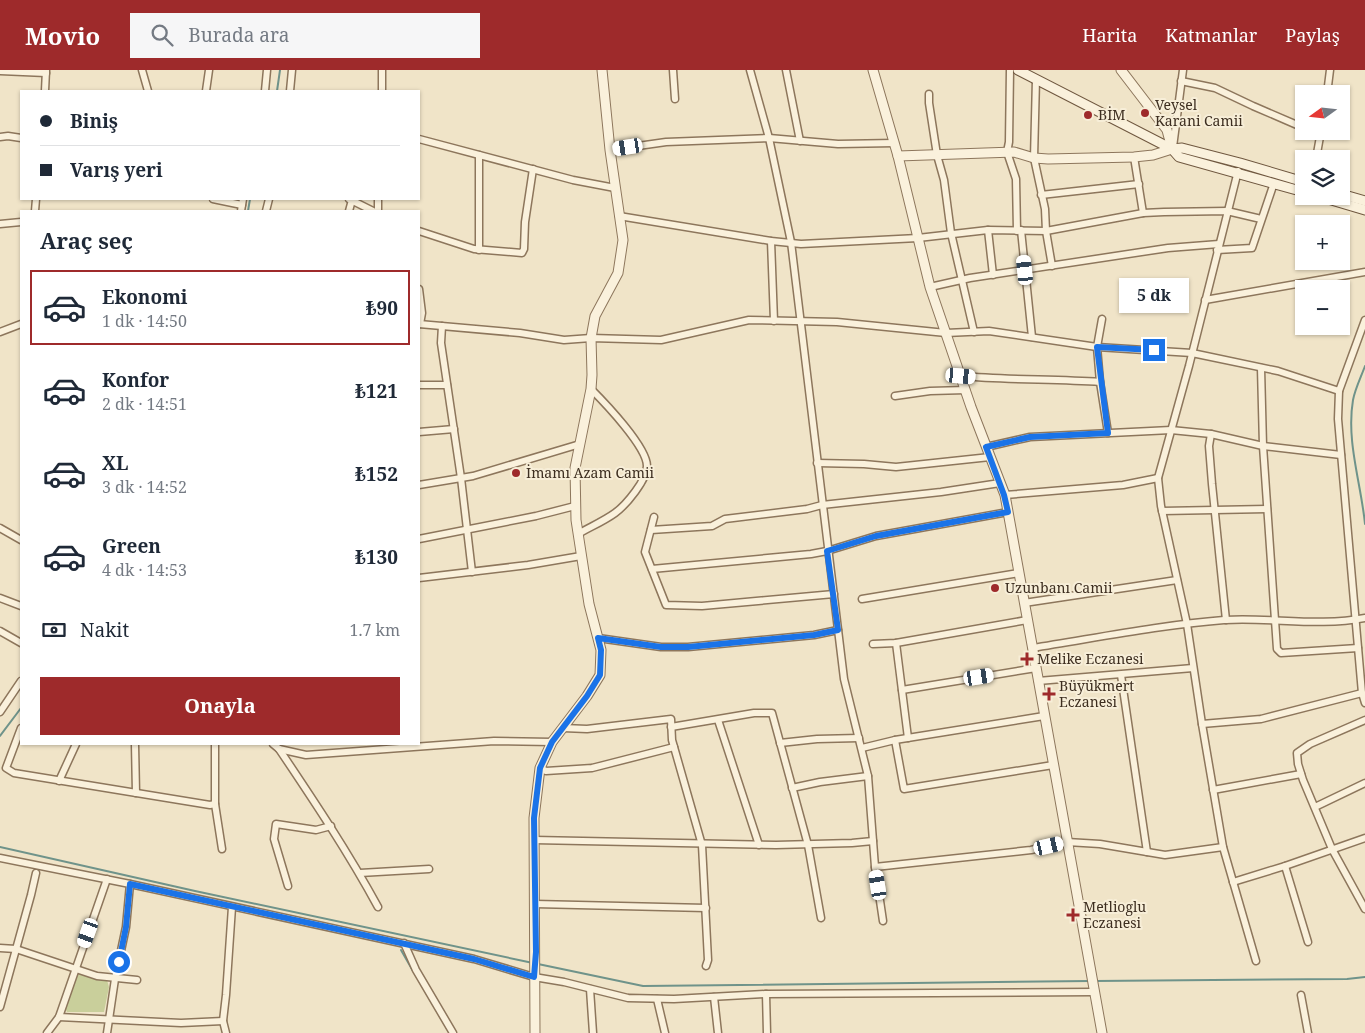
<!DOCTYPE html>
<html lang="tr">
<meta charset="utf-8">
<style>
:root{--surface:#fff;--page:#f6f6f7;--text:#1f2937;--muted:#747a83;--line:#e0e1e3;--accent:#9e2a2b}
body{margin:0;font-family:"Noto Serif",serif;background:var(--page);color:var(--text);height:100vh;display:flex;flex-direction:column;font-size:19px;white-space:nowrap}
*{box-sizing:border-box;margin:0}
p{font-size:16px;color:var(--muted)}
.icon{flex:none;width:28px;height:28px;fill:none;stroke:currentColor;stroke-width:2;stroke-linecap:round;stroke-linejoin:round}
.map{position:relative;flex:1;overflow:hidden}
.details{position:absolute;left:20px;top:140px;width:400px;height:535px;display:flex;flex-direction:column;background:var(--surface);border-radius:0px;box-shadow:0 1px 4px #0004}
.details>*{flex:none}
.top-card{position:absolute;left:20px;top:20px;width:400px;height:110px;border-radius:0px;box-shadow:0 1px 4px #0004;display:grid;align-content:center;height:110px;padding:0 20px;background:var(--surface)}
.needle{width:32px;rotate:255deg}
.tools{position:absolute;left:1295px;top:15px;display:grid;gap:10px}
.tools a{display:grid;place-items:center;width:55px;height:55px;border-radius:0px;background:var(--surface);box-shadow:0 1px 4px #0004;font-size:25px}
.end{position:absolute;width:22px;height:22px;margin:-11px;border:6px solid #1a73e8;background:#fff;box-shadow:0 0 0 2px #fff}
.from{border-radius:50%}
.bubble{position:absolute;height:35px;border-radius:0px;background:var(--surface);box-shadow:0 1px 4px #0004;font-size:16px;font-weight:700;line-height:35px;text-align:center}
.car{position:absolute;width:15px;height:30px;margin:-15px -8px;border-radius:6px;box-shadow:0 0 4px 1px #0007;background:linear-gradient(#fff 24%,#345 0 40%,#fff 0 76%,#345 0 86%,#fff 0)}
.top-card b{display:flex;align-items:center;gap:18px;height:48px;font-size:19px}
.top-card b+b{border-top:1px solid var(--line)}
.top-card i{width:12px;height:12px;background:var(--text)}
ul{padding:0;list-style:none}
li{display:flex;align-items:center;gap:15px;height:75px;margin:0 10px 8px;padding:0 10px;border:2px solid transparent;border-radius:0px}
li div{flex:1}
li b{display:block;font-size:19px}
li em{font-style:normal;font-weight:700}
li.current{border-color:var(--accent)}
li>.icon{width:45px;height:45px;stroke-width:1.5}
h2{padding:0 20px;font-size:22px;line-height:60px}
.pay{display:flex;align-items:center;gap:12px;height:55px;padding:0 20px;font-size:19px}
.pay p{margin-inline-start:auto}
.button{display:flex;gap:10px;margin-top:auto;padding:10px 20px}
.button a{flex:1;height:58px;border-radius:0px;background:var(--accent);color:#fff;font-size:20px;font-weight:700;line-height:58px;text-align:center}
header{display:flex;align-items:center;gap:30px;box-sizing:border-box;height:70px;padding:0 25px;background:var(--accent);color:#fff}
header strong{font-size:24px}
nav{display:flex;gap:28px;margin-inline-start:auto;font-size:18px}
.search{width:350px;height:45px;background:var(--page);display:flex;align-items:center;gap:12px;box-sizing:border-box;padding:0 18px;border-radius:0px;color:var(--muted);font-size:19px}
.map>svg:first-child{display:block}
</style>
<header>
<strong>Movio</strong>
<div class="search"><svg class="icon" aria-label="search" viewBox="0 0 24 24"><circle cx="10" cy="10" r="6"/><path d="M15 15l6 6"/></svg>Burada ara</div>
<nav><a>Harita</a><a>Katmanlar</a><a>Paylaş</a></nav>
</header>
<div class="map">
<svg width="1365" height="963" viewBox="0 0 1365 963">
<rect width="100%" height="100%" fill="#f0e4c8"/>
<polygon fill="#c9cf9b" points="76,904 107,910 109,917 104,942 67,942 65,938"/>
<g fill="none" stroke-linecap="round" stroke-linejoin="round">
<g stroke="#6f938a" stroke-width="2">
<polyline points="277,21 280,0"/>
<polyline points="248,141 250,129"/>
<path d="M1365 296C1361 307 1355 319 1353 330 1346 371 1361 413 1365 454"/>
<polyline points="0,666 21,638"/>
<polyline points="0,777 195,821 533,893"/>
<polyline points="401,880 413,901"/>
<polyline points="538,894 643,916 1090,911"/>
<polyline points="1095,911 1347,909 1365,907"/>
</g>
<defs>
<g id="minor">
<polyline points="142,0 148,21"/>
<polyline points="382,0 382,21"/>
<polyline points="673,0 675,29"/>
<polyline points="750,0 769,68 791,172 844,609 868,706 875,797 883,851"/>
<polyline points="786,0 800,71"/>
<polyline points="1010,0 1009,72 1007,82 1016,109 1017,161"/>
<polyline points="0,1 46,3"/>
<polyline points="1036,9 1034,88 1045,139 1046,161 1052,196"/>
<polyline points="1181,11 1215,18 1253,36 1304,58"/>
<polyline points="45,21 46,0"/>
<polyline points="206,21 209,0"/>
<polyline points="265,21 267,0"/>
<polyline points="290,21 292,0"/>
<polyline points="929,24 929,33 937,85 944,110 951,163 974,262"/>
<polyline points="1327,24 1330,0"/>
<polyline points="1311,61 1320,65"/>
<polyline points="0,67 8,66 21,68"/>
<polyline points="419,69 573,110 615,118"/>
<polyline points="1173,77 1183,0"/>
<polyline points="610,80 666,72 769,68 838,74 895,73"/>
<polyline points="479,85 479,180"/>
<polyline points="1134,87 1143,143"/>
<polyline points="1316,89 1321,61"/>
<polyline points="1238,101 1189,296 1158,408 1161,436 1187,554 1202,654 1223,777 1256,891"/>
<polyline points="1041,125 1139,114"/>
<polyline points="213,129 242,135"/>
<polyline points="349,129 373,141"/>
<polyline points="35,141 36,129"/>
<polyline points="241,141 243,129"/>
<polyline points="266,141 269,129"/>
<polyline points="349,141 352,130"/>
<polyline points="378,141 378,129"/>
<polyline points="619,146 771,171 801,174 918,168 988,160 1046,161 1143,143 1164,142 1227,141 1261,149"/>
<polyline points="0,154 21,152"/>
<polyline points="988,160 993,205"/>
<polyline points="1021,160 1032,267"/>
<polyline points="419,161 474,179 522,183 524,179 525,152 533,99"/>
<polyline points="771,171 774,251"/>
<polyline points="1217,180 1252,178 1274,113"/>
<polyline points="930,217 970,208 1168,178 1219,174"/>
<polyline points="419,219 422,243 420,254"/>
<polyline points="1205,230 1365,202"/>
<polyline points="1102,249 1097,277 1100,312 1108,363"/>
<polyline points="1365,250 1339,321 1338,349 1362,623 1365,633"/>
<polyline points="419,254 520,263 564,270 591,268 661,270 749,250 837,252 946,263 989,261 1097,277 1192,283 1278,301 1339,321"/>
<polyline points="442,256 441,273 461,408 472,502"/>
<polyline points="0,262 21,254"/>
<polyline points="1261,298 1263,376 1277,579 1281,583 1358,578"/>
<path d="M961 306C1007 310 1054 309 1100 312"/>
<polyline points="419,315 447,315"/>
<polyline points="895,326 930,321 966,320"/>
<polyline points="419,362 454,359"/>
<polyline points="1211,364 1209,376 1212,414 1226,550"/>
<polyline points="986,377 1030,367 1171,360 1211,364 1263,376 1341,385"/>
<polyline points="817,393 864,394 896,397 990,387"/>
<polyline points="419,415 473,406 580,374"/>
<polyline points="1005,425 1123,415 1158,408"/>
<polyline points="1162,441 1267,439"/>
<polyline points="654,447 645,482 666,535 702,536 834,524"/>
<polyline points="0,458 21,470"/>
<polyline points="651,460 712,456 725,449 807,439 822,435 941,422 1000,413"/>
<path d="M578 464C590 457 604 451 615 443 626 435 647 410 647 396 647 377 605 333 591 319"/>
<polyline points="419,469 536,446 575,436"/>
<polyline points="652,499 811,484 827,481 876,466 1008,442"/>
<polyline points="419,508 528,495 581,486"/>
<polyline points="0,528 21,536"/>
<polyline points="862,529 1019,503"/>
<polyline points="1024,533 1177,510"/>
<polyline points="0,561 21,573"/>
<polyline points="598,568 661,577 688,577 814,565 838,560"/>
<polyline points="896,573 908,668"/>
<polyline points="873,574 896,573 1027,550"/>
<path d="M1032 578C1096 568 1160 555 1224 550 1271 547 1319 557 1365 548"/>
<polyline points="1121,605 1147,782"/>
<polyline points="1038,611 1193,598"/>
<polyline points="902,620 1036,598"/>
<polyline points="0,642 21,611"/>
<polyline points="718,650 759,775"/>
<polyline points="1365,650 1310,674 1297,683 1298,694 1303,710 1332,779 1365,839"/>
<polyline points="1202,654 1261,649 1362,623"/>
<polyline points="671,657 754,643 772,643 808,775 821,848"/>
<polyline points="21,658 6,698 14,703 210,735 215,734"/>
<polyline points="563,658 587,659 671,649 672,670 702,775 708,890 706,896"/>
<polyline points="895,670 904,719 1053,695"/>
<polyline points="780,673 817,669 859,668"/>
<polyline points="135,674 136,723"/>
<polyline points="215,674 215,734 222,779"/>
<polyline points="273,674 279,679 306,685 494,671 552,672"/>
<polyline points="862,678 895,670 1044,646"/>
<path d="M279 679C314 731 348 782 378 837"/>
<polyline points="540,698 546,701 592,698 674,677"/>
<polyline points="59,711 76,674"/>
<polyline points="792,718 820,712 868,706"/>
<polyline points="1213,720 1301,704"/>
<polyline points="1315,737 1365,713"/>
<polyline points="534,770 776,775 852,773 873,771"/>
<polyline points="0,788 130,814 474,889 534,907 564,912 628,928 674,929 766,924 1094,922"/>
<polyline points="1285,796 1308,872"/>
<polyline points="875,797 1031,780 1067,772 1100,774 1165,785 1223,777"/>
<polyline points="360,803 429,799"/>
<polyline points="1233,812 1285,796 1365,768"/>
<polyline points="288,816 274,769 276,754 316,760 331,756"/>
<polyline points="535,834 706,838"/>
<polyline points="404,873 416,900 453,963"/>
<polyline points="0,878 16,879 97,906 137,910"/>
<polyline points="590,919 593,963"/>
<polyline points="766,924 767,963"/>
<polyline points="1301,925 1308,963"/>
<polyline points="714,927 718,963"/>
<polyline points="657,929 665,963"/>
<polyline points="0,937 31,825 36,803"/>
<polyline points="59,947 181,953 223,951"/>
<polyline points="47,963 59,947 107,809"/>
<polyline points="107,963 115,909 126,857 130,814"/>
<polyline points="226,963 223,951 226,925 232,837"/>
</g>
<g id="tertiary">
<polyline points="873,0 898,86 930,217 971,337 1005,425 1102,963"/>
<polyline points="898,86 1014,82 1034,88 1048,89 1134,87 1153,85 1172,79 1167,60 1121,0"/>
<polyline points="535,963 534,748 540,698 552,672 587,626 600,605 601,580 589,534 576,450 575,398 591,319 592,305 591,268 595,246 618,203 623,170 610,80 602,0"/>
</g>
<g id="secondary">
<polyline points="1018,0 1172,79 1179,87 1304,122"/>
<polyline points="1172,79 1182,78 1240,93 1304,112"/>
<polyline points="1341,124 1365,131"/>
<polyline points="1318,126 1365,140"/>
</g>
</defs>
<use href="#minor" stroke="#8d765c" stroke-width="9"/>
<use href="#tertiary" stroke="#8d765c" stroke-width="11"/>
<use href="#secondary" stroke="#6f573f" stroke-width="11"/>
<use href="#minor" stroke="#faf1dc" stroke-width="6"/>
<use href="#tertiary" stroke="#faf1dc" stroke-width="9"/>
<use href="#secondary" stroke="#faf1dc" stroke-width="9"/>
</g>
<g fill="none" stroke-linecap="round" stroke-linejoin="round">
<polyline stroke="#1a73e8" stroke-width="6" points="119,892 126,857 130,814 474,889 534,907 536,882 534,748 540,698 552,672 587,626 600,605 601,580 598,568 661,577 688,577 814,565 838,560 827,481 876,466 1008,442 1004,425 986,377 1030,367 1108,363 1097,277 1154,280"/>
</g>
<g fill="#9e2a2b" stroke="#f7eed8" stroke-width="2">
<circle cx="1145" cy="43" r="5"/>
<circle cx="1088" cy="45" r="5"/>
<circle cx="516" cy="403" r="5"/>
<circle cx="995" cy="518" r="5"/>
<path d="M1024.5 581.5h5v5h5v5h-5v5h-5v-5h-5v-5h5z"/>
<path d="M1046.5 616.5h5v5h5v5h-5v5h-5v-5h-5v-5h5z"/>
<path d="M1070.5 837.5h5v5h5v5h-5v5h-5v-5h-5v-5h5z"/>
</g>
<g text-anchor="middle" stroke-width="4" stroke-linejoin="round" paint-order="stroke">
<g font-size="14" fill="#3d2e20" stroke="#f7eed8" text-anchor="start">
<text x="1155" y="40">Veysel<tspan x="1155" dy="16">Karani Camii</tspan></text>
<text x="1098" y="50">BİM</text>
<text x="526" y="408">İmamı Azam Camii</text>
<text x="1005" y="523">Uzunbanı Camii</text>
<text x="1037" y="594">Melike Eczanesi</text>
<text x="1059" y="621">Büyükmert<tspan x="1059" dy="16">Eczanesi</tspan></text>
<text x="1083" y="842">Metlioglu<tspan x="1083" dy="16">Eczanesi</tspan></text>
</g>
</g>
</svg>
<div class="tools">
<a><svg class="needle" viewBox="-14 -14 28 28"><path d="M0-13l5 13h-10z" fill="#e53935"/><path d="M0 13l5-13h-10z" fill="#747a83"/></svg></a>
<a><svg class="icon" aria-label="layers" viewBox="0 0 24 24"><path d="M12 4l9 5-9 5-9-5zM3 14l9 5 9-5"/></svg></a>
<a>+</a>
<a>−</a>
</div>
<i class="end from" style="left:119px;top:892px"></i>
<i class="end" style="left:1154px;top:280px"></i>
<div class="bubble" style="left:1119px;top:208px;width:70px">5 dk</div>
<i class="car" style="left:628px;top:77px;rotate:261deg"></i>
<i class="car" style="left:1025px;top:200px;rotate:354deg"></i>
<i class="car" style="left:961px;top:306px;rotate:95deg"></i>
<i class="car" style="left:979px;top:607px;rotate:81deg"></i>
<i class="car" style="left:1049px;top:776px;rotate:77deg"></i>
<i class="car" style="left:878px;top:815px;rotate:351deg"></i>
<i class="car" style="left:88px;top:863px;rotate:200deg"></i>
<div class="top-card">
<b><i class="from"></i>Biniş</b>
<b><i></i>Varış yeri</b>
</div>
<section class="details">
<h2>Araç seç</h2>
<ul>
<li class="current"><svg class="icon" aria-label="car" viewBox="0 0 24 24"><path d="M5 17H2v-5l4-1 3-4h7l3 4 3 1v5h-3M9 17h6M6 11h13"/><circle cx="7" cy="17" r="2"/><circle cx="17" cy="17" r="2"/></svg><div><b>Ekonomi</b><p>1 dk · 14:50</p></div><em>₺90</em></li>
<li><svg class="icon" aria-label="car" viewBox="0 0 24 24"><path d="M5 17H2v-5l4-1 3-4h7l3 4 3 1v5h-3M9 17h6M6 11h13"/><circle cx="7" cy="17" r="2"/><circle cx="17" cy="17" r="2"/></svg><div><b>Konfor</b><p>2 dk · 14:51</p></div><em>₺121</em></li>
<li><svg class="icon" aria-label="car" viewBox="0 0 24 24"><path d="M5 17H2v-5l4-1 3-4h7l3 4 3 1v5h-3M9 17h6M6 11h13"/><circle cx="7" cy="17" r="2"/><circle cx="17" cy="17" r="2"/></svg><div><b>XL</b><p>3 dk · 14:52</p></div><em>₺152</em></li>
<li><svg class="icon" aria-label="car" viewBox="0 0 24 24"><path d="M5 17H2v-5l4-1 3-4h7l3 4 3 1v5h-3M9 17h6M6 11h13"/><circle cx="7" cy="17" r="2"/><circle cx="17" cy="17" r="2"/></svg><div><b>Green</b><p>4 dk · 14:53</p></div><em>₺130</em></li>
</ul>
<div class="pay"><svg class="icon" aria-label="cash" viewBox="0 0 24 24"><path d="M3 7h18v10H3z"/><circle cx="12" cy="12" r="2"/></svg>Nakit<p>1.7 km</p></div>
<div class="button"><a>Onayla</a></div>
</section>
</div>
